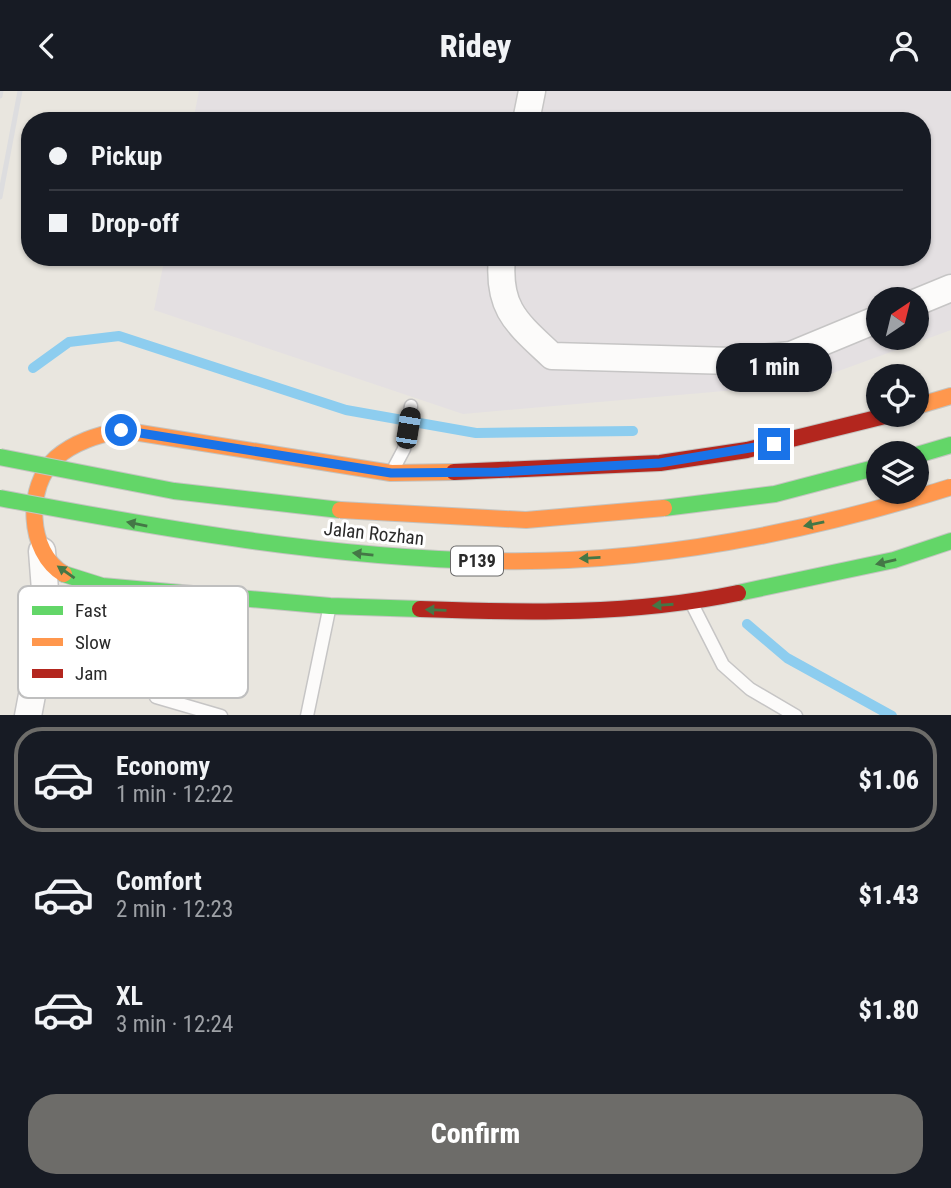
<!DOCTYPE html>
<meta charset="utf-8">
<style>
:root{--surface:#171b24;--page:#242831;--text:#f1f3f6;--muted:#9ea1a6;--line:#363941;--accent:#6d6c69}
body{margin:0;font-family:"Roboto Condensed",sans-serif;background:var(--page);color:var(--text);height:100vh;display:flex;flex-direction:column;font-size:26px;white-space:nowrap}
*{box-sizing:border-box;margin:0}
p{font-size:23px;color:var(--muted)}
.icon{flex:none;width:38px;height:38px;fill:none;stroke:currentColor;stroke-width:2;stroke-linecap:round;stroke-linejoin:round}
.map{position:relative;height:624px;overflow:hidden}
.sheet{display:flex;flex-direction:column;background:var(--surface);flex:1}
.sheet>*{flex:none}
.hud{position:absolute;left:21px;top:21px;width:910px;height:154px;border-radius:28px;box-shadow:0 2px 5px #0004;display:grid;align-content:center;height:154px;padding:0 28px;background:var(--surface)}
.needle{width:46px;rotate:35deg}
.buttons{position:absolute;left:866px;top:196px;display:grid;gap:14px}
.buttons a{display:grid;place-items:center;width:63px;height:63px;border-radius:50%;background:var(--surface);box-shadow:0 2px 5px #0004;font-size:35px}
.end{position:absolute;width:32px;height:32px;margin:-16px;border:9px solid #1a73e8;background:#fff;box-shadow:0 0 0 4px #fff}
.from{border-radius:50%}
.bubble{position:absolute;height:49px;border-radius:24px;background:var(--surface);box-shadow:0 2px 5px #0004;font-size:23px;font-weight:800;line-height:49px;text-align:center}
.car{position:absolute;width:21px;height:42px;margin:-21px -10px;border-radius:9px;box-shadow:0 0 5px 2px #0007;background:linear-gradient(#222 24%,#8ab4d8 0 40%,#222 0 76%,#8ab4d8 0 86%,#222 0)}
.hud b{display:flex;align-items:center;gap:24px;height:66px;font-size:26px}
.hud b+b{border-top:2px solid var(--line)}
.hud i{width:18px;height:18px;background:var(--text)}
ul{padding:12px 0 0;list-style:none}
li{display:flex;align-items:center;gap:21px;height:105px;margin:0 14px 10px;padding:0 14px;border:4px solid transparent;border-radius:28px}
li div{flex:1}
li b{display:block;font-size:26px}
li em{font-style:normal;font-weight:800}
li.active{border-color:var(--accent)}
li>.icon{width:63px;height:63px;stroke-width:1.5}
.primary-button{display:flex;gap:14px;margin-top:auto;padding:14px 28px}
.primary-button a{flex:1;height:80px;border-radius:28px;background:var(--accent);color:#fff;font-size:28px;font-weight:800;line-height:80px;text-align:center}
header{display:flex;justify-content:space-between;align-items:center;height:91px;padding:0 28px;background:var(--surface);font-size:32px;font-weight:800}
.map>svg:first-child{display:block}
</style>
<header><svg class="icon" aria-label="back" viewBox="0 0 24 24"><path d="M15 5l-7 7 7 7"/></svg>Ridey<svg class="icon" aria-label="person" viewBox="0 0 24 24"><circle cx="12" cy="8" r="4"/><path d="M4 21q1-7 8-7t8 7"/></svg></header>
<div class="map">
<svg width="951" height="625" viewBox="0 0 951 625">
<rect width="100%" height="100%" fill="#e9e6df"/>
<path fill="#e4e0e2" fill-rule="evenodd" d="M199 0H951V239L803 293 463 323 154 219 165 166H922V30H193ZM878 208H917V247H878Z"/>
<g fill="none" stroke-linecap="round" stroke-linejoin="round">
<g stroke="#8dcdef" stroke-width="10">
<polyline points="33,277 69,251 119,245 346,319 476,342 633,340"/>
<polyline points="747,533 787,567 892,625"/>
</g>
<defs>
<g id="lane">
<polyline points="395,375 404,358 411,315"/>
<polyline points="693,515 723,574 750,598 796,625"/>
<polyline points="156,606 221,625"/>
<polyline points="307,625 329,519"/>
</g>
<g id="street">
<polyline points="526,30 532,0"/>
<path d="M502 166C497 218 517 232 552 265L732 270 791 264 878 228"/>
<polyline points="917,211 951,197"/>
<polyline points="28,625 47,525 42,460"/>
</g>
<g id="fast">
<polyline points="917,364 951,354"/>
<polyline points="64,483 102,495 330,515 420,518"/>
<polyline points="738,502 894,469 951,450"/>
</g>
<g id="slow">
<polyline points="917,315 951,305"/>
<path d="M64 483C27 461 25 395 56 367 74 351 98 344 121 339L391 382 454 381"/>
</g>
<g id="jam">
<polyline points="454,381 660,372 747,359 889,324"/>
<path d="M420 518C526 522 633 524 738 502"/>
</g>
</defs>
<use href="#lane" stroke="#c6c5c5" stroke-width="15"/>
<use href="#street" stroke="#c6c5c5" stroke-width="29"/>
<use href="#fast" stroke="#c4c4c1" stroke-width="18"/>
<use href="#slow" stroke="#c4c4c1" stroke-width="18"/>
<use href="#jam" stroke="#c4c4c1" stroke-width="18"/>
<use href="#lane" stroke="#fcfbfa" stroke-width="12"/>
<use href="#street" stroke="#fcfbfa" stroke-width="26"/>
<use href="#fast" stroke="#63d668" stroke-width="16"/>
<use href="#slow" stroke="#ff974d" stroke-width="16"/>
<use href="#jam" stroke="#b3261e" stroke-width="16"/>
<g stroke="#dddddf" stroke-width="5">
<polyline points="0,5 1,0"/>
<polyline points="0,106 20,0"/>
</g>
<defs>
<g id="fast-bridge">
<polyline points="0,366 174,400 340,419"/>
<path d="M0 407C164 438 328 467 495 470"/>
<polyline points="664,417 775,403 878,376"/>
</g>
<g id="slow-bridge">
<polyline points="340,419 526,429 664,417"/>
<path d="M495 470C649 473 805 442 951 396"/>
</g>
</defs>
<use href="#fast-bridge" stroke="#c4c4c1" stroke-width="18" stroke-linecap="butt"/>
<use href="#slow-bridge" stroke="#c4c4c1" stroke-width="18" stroke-linecap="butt"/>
<use href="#fast-bridge" stroke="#63d668" stroke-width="16"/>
<use href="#slow-bridge" stroke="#ff974d" stroke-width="16"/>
</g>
<defs><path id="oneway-solid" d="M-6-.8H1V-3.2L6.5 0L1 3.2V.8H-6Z" transform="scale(1.75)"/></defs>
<g fill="#447746">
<use href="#oneway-solid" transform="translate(137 433) rotate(-169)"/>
<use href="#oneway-solid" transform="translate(814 433) rotate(168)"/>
<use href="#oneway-solid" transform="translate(363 463) rotate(-174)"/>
<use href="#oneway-solid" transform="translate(590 467) rotate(177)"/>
<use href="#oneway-solid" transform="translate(886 471) rotate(167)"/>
<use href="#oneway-solid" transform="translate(66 481) rotate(-145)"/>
<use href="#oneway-solid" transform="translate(663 514) rotate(176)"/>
<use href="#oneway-solid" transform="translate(436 519) rotate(-178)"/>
</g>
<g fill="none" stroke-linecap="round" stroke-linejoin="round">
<polyline stroke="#1a73e8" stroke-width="9" points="121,339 391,382 499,381 660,372 774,353"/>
</g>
<g text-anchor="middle" stroke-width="6" stroke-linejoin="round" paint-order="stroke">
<rect fill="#fff" stroke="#6a6a6a" stroke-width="2" x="451" y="455.5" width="52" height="29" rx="5"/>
<g font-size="18" font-weight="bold" fill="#2a2a2a">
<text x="477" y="476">P139</text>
</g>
<g font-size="19" fill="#2a2a2a" stroke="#fff">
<text transform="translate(374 442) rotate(6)" y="7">Jalan Rozhan</text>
</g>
</g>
<rect x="18" y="495" width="230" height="112" rx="10" fill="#fff" stroke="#bfbfbf" stroke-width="2"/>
<rect x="32" y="515" width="31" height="9" fill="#63d668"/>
<rect x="32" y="547" width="31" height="8" fill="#ff974d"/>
<rect x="32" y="578" width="31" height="9" fill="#b3261e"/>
<g font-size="19" fill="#2a2a2a">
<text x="75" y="526">Fast</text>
<text x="75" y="558">Slow</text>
<text x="75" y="589">Jam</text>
</g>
</svg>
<div class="buttons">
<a><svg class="needle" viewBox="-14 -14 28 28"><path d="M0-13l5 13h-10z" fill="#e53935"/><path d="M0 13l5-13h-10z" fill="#9ea1a6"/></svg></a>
<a><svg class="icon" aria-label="locate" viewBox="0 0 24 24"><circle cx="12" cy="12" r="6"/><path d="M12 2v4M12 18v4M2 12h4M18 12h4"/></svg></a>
<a><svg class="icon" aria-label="layers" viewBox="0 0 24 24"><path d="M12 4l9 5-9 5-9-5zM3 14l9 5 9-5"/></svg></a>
</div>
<i class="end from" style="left:121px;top:339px"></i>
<i class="end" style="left:774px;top:353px"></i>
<div class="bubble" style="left:716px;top:252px;width:116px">1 min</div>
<i class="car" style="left:408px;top:337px;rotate:9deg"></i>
<div class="hud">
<b><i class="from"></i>Pickup</b>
<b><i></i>Drop-off</b>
</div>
</div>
<section class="sheet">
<ul>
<li class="active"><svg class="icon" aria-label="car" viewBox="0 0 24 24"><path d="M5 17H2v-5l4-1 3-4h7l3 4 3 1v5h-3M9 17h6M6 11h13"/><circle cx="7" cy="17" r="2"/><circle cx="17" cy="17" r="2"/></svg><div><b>Economy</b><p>1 min · 12:22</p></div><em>$1.06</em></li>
<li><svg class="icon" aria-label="car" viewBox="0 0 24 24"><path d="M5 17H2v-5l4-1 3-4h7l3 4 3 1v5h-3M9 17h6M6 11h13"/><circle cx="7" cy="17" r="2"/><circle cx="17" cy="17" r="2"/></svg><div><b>Comfort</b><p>2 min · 12:23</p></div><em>$1.43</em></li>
<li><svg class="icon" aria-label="car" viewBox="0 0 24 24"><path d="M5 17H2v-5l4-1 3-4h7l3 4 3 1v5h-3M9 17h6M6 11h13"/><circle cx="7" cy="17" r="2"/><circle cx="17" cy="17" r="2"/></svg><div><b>XL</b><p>3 min · 12:24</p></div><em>$1.80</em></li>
</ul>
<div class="primary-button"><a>Confirm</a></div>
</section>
